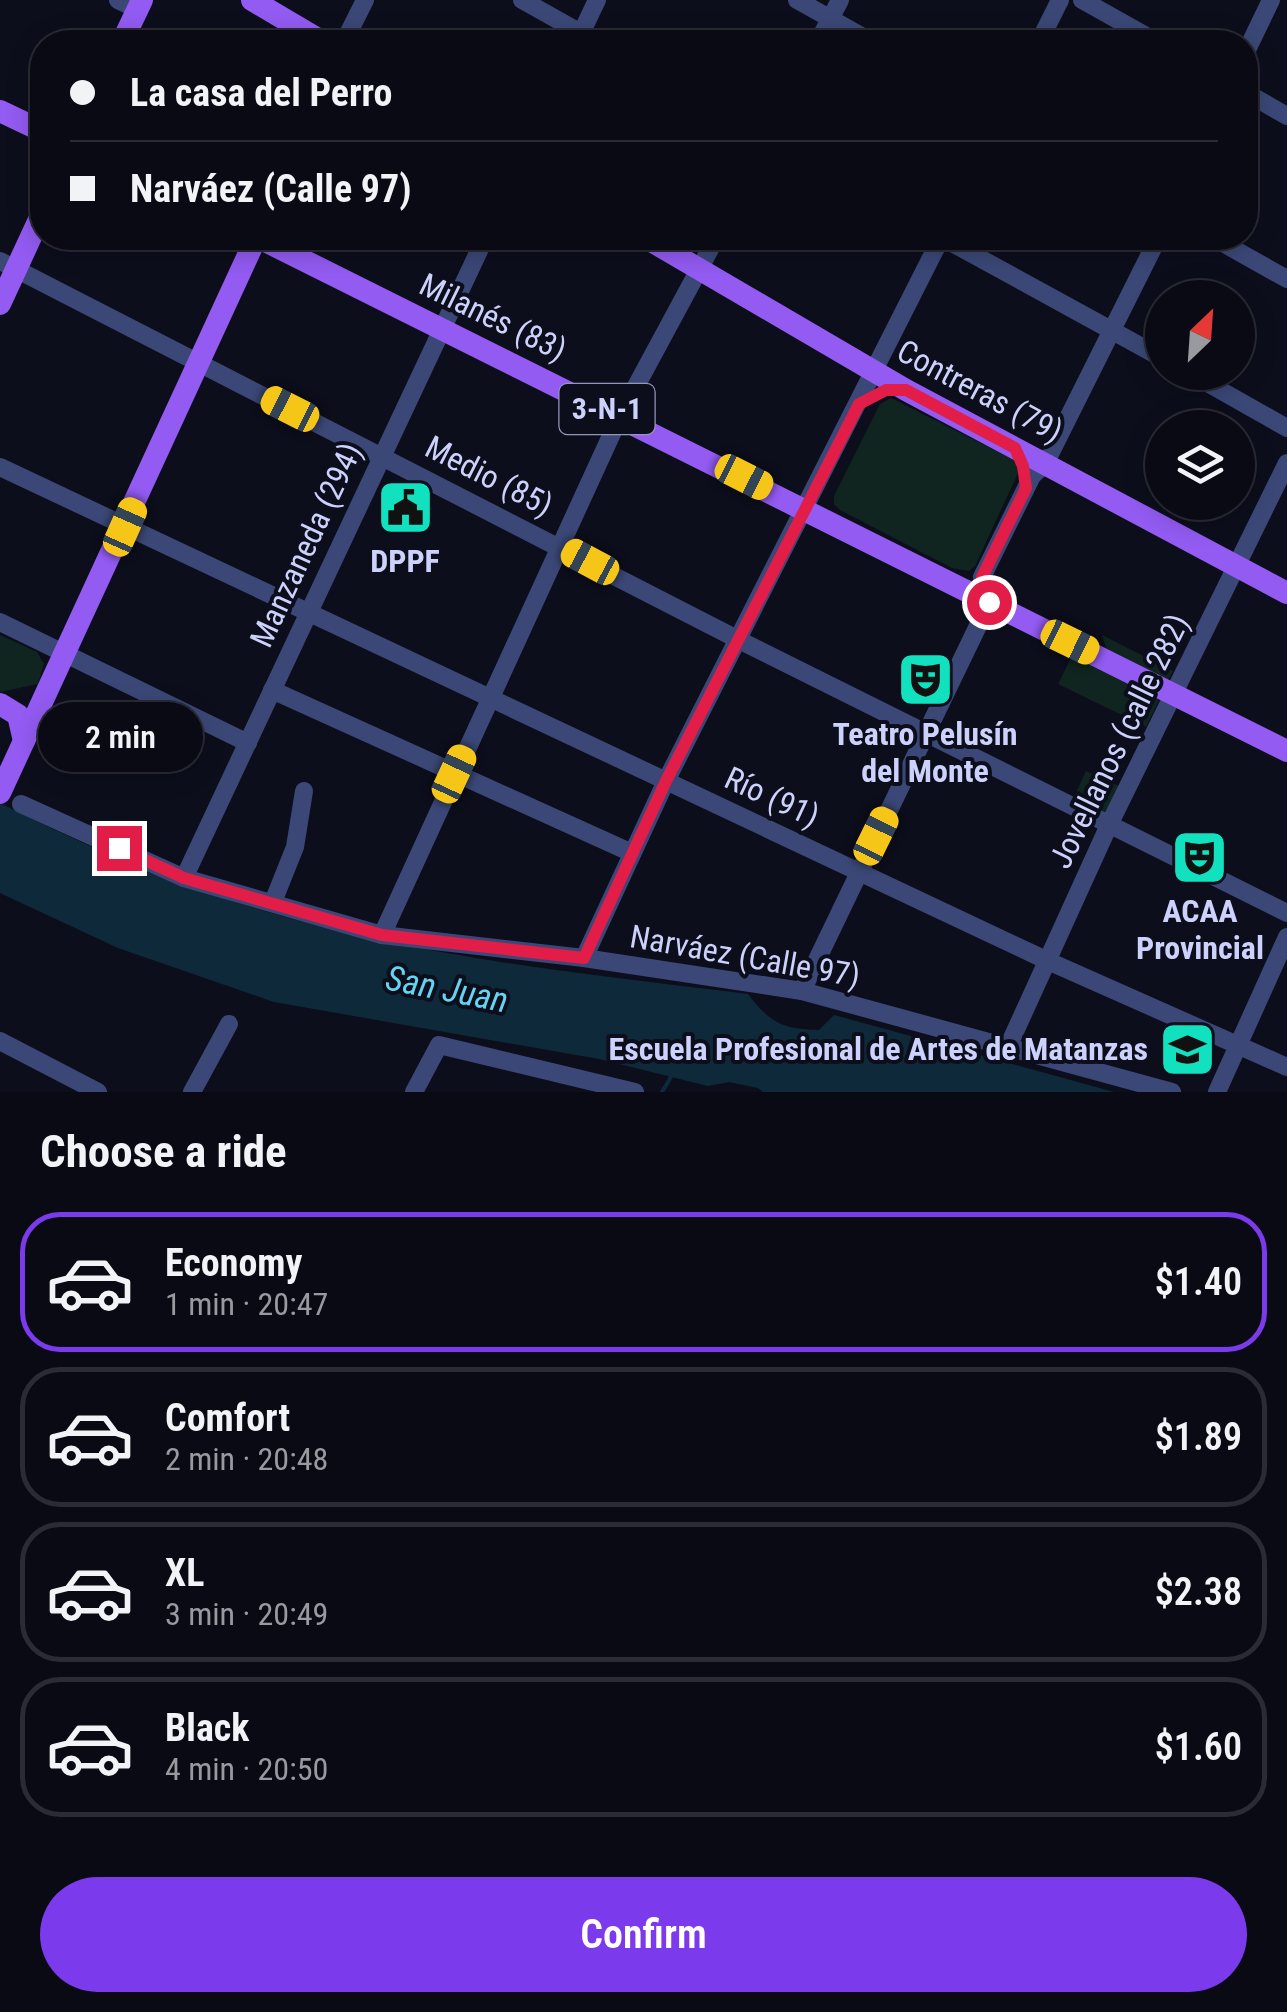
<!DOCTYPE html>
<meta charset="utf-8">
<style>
:root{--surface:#0a0a15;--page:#13131e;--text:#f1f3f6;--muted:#999aa0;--line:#2a2b34;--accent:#7c3aed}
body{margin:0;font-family:"Roboto Condensed",sans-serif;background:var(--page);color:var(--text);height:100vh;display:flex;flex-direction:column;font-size:38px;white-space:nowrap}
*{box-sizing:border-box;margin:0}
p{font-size:32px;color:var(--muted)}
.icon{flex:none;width:55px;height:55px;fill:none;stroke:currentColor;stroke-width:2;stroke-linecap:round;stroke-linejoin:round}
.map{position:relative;height:1092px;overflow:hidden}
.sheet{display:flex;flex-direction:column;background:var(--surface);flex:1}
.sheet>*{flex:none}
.hud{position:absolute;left:30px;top:30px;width:1228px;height:220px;border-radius:40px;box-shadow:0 5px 25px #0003,0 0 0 2px var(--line);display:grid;align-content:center;height:220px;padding:0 40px;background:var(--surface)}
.needle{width:65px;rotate:25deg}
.buttons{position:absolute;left:1145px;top:280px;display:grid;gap:20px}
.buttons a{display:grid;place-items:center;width:110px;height:110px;border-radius:50%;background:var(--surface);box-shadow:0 5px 25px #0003,0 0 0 2px var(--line);font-size:50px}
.end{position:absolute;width:45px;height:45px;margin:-22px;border:12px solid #e11d48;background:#fff;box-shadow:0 0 0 5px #fff}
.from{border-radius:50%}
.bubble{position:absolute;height:70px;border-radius:35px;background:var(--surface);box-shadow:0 5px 25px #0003,0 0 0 2px var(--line);font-size:32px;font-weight:600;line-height:70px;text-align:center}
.car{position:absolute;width:30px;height:60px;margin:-30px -15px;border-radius:12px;box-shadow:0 0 8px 2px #0007;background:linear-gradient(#f5c518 24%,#345 0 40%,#f5c518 0 76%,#345 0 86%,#f5c518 0)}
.hud b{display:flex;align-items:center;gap:35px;height:95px;font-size:38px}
.hud b+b{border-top:2px solid var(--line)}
.hud i{width:25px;height:25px;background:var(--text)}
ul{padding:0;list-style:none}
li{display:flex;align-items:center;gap:30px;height:140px;margin:0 20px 15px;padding:0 20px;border:5px solid var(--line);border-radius:40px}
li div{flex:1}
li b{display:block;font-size:38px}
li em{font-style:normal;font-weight:600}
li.current{border-color:var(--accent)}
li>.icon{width:90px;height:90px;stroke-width:1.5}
h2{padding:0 40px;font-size:45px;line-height:120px}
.action{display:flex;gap:20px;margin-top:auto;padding:20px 40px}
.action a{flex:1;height:115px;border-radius:60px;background:var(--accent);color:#fff;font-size:40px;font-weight:600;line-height:115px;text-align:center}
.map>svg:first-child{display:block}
</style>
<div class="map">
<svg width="1287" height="1092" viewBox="0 0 1287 1092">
<rect width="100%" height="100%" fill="#0d0e1c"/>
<g fill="#10251f">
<polygon points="891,398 1016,461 1019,471 975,566 969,571 952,568 840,510 834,504 834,496 880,404"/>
<polygon points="0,635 37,652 44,664 38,684 0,692"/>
<polygon points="1102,635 1173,671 1168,680 1106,648"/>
<polygon points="1074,652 1162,694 1146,727 1058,684"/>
<polygon points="1086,771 1119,786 1106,814 1073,799"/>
</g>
<path fill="#0e2a3a" d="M0 803C98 853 205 897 312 924 454 961 602 976 748 994 770 1023 782 1029 819 1030L834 1015 1114 1092H763L758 1088 729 1082 708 1086 599 1059 274 1002 118 948 0 893Z"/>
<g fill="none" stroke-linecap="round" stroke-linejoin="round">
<polyline stroke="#0e2a3a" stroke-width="4" points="662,1092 671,1077"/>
<g stroke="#3b4877" stroke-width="18">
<polyline points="118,0 137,9"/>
<polyline points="522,0 597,42"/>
<polyline points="797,0 872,42"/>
<polyline points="1082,0 1157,42"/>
<polyline points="578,40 597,0"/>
<polyline points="344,42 365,0"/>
<polyline points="818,42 840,0"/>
<polyline points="1039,42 1060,0"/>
<polyline points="1245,54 1271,0"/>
<polyline points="1245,92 1287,116"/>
<polyline points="943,238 1162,358"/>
<polyline points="1214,238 1287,279"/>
<polyline points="0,261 737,639 1287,913"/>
<polyline points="1188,372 1287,428"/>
<polyline points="0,467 1048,961 1287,1067"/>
<polyline points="0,622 248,743"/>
<polyline points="272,690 632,853"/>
<polyline points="21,804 184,878 382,935 584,958 802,991 1172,1092"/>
<polyline points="184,878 485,238"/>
<polyline points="273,902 295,847 304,791"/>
<polyline points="382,935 620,416 716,238"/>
<polyline points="584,958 666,781 941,238"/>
<polyline points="802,991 989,603 982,577 1032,476 1045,464 1158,238"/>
<polyline points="0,1041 98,1092"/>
<polyline points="1008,1047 1109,825 1287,463"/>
<polyline points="192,1092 229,1024"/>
<polyline points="414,1092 439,1045 635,1092"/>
<polyline points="1217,1092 1287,937"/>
</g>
<g stroke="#935bf2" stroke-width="22">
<polyline points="252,0 323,42"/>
<polyline points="122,42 142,0"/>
<polyline points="0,111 42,131"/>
<polyline points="259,238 1287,751"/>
<polyline points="646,238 906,390 1287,593"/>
<polyline points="0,304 42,213"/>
<polyline points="0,704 18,715 24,741"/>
<polyline points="0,793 256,238"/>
</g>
</g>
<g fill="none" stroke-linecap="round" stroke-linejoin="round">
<polyline stroke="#e11d48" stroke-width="12" points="119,848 184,878 382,935 584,958 666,781 859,404 886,390 906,390 1015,448 1023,466 1026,488 982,577 989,602"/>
</g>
<defs>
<symbol id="civic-square" viewBox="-11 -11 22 22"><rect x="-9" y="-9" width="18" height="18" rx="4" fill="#12e1c0" stroke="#0d0e1c"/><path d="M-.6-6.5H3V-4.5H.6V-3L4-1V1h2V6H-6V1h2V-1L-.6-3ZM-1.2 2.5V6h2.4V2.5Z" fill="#111"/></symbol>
<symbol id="theatre-square" viewBox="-11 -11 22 22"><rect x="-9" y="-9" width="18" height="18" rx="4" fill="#12e1c0" stroke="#0d0e1c"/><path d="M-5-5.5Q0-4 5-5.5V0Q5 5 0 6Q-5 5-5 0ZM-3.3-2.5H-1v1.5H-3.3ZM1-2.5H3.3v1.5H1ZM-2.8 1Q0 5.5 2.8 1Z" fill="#111"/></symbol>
<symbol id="school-square" viewBox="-11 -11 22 22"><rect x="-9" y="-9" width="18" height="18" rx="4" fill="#12e1c0" stroke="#0d0e1c"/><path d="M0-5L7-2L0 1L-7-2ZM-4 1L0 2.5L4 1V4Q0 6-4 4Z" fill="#111"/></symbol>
</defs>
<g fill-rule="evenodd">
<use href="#civic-square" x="374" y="476" width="63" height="63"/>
<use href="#theatre-square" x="894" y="648" width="63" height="63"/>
<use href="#theatre-square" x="1168" y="826" width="63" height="63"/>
<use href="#school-square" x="1156" y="1018" width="63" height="63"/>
</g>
<g text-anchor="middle" stroke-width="8" stroke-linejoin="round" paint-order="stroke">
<rect fill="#0d0e1c" stroke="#9397b8" stroke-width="2.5" x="559.5" y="384" width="95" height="50" rx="8"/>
<g font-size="30" font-weight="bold" fill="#ccd2fb">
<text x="607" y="419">3-N-1</text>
</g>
<g font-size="32" fill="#ccd2fb" stroke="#0d0e1c">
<text transform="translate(493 317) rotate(26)" y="11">Milanés (83)</text>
<text transform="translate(980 391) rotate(28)" y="11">Contreras (79)</text>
<text transform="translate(489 476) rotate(27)" y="11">Medio (85)</text>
<text transform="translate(306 545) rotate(-65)" y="11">Manzaneda (294)</text>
<text transform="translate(1119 741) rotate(-64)" y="11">Jovellanos (calle 282)</text>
<text transform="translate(772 797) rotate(25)" y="11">Río (91)</text>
<text transform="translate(745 956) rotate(10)" y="11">Narváez (Calle 97)</text>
</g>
<g font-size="32" font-weight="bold" fill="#ccd2fb" stroke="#0d0e1c">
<text x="405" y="572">DPPF</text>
<text x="925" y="745">Teatro Pelusín<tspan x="925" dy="37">del Monte</tspan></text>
<text x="1200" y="922">ACAA<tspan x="1200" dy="37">Provincial</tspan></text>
<text x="1148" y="1060" text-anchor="end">Escuela Profesional de Artes de Matanzas</text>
</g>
<g font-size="35" font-style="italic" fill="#62d5f3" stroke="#0d0e1c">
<text transform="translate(447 989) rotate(11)" y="12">San Juan</text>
</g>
</g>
</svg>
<div class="buttons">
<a><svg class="needle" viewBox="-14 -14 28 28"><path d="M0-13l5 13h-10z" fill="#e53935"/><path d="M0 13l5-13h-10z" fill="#999aa0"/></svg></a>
<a><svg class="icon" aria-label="layers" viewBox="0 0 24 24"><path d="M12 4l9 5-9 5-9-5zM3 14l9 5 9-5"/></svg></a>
</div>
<i class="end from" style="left:989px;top:602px"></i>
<i class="end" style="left:119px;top:848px"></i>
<div class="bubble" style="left:38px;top:702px;width:165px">2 min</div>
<i class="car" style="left:290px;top:409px;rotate:297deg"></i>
<i class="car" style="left:744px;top:477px;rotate:117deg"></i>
<i class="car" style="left:125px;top:527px;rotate:24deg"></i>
<i class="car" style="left:590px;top:562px;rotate:298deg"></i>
<i class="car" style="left:1070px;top:642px;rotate:116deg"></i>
<i class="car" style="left:454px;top:774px;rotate:25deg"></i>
<i class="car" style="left:876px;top:836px;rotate:26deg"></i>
<div class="hud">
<b><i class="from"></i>La casa del Perro</b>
<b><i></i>Narváez (Calle 97)</b>
</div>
</div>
<section class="sheet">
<h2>Choose a ride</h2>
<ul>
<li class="current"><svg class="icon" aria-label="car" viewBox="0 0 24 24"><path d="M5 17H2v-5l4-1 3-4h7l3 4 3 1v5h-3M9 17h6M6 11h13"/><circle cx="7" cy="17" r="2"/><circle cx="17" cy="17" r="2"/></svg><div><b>Economy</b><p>1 min · 20:47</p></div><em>$1.40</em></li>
<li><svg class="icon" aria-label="car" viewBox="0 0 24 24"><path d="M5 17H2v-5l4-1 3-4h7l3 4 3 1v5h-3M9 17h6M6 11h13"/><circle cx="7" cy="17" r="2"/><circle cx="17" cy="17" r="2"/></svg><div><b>Comfort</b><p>2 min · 20:48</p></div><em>$1.89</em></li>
<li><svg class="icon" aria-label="car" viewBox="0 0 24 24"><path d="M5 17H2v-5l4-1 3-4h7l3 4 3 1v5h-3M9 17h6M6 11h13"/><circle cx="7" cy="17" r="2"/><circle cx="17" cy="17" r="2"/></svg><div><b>XL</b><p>3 min · 20:49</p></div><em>$2.38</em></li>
<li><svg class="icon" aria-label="car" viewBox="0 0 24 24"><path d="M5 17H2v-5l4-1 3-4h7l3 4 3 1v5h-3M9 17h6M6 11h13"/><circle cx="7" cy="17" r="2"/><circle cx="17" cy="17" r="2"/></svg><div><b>Black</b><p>4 min · 20:50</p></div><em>$1.60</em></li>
</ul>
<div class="action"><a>Confirm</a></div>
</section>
